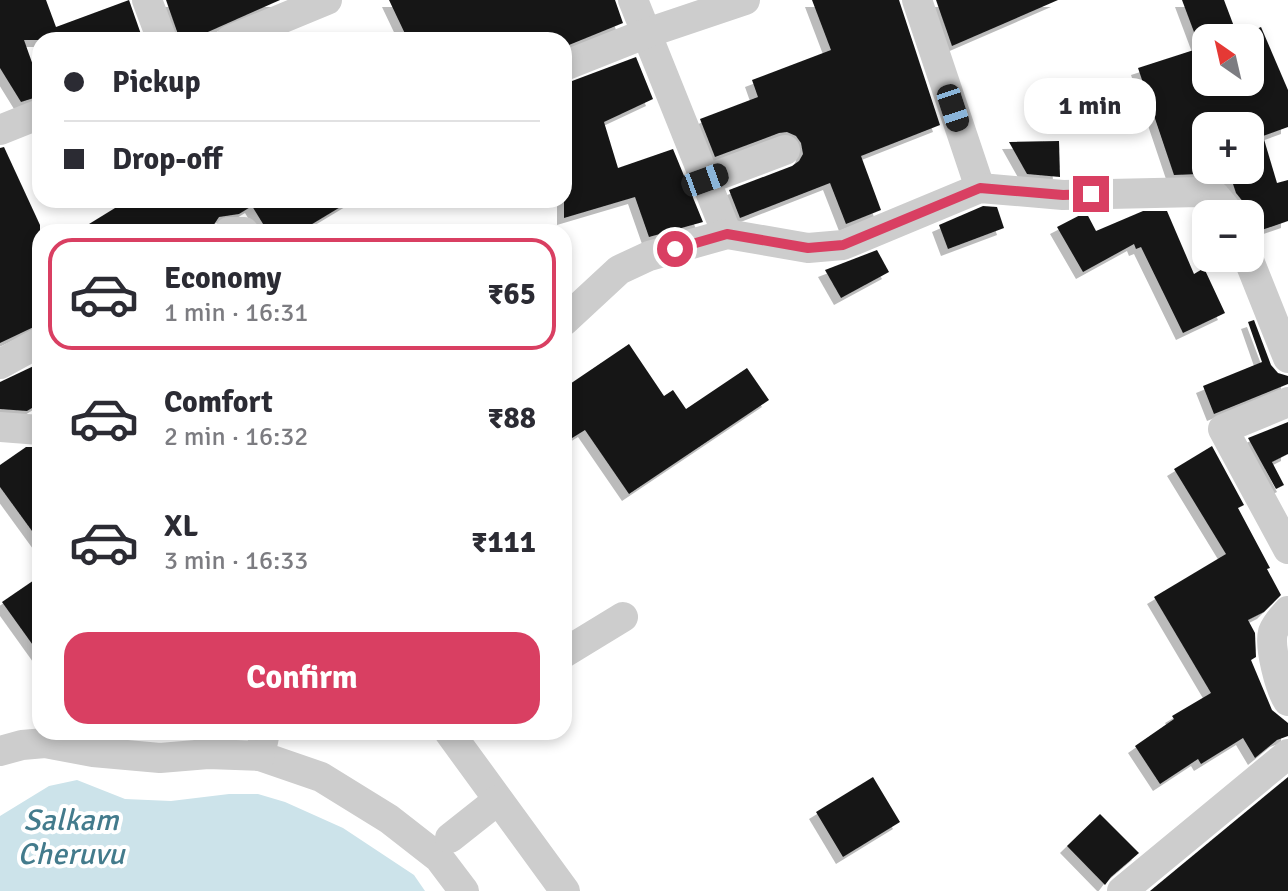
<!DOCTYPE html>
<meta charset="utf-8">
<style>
:root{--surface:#fff;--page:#f7f7f7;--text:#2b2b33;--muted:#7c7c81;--line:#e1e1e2;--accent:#d93f62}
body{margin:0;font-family:Signika,sans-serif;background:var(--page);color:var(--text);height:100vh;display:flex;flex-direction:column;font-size:30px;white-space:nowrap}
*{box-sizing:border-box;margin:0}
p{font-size:26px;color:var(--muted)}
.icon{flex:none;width:44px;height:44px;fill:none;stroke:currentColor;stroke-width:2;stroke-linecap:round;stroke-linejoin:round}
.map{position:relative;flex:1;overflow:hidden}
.side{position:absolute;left:32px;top:224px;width:540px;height:516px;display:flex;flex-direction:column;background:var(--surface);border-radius:24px;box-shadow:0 4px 12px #0003}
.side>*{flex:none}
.banner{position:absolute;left:32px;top:32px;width:540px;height:176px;border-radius:24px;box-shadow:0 4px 12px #0003;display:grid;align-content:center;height:176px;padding:0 32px;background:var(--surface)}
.needle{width:52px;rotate:326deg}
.controls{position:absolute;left:1192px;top:24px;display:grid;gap:16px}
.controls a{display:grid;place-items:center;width:72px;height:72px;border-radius:16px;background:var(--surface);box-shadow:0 4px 12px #0003;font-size:40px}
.end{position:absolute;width:36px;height:36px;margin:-18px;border:10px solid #d93f62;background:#fff;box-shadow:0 0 0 4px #fff}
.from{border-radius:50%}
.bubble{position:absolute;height:56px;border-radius:24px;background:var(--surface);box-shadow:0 4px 12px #0003;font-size:26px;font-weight:800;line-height:56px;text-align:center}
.car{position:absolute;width:24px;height:48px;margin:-24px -12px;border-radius:10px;box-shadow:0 0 6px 2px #0007;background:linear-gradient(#222 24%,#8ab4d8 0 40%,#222 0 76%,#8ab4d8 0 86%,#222 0)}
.banner b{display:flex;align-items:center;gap:28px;height:76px;font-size:30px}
.banner b+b{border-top:2px solid var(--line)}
.banner i{width:20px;height:20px;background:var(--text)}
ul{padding:14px 0 0;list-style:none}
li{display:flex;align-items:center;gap:24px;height:112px;margin:0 16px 12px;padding:0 16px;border:4px solid transparent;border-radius:24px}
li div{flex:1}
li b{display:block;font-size:30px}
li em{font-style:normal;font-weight:800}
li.current{border-color:var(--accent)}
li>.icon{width:72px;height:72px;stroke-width:1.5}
.primary-button{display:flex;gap:16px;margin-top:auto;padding:16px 32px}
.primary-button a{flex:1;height:92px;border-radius:24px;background:var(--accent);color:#fff;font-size:32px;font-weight:800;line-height:92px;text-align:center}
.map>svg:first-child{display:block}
</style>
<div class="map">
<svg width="1288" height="891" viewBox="0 0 1288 891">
<defs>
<filter id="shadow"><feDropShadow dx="-7" dy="7" stdDeviation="0" flood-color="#0004"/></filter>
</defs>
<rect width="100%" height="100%" fill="#fff"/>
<polygon fill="#cce3ea" points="77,780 125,799 171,801 229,794 258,794 285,802 343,828 414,875 425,891 0,891 0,816 49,786"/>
<g fill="#171717" fill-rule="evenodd" filter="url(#shadow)">
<polygon points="0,0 46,0 56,27 129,0 143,40 24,40 40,85 40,96 21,102 0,68"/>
<polygon points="166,0 280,0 190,40 180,40"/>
<polygon points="389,0 615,0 623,23 564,47 564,40 408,40"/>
<polygon points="812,0 899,0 940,125 861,156 881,210 846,224 830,183 740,218 729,190 792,166 799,161 803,154 801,143 796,136 787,132 779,133 715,157 700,119 758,97 752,80 831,50"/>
<polygon points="936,0 1058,0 952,46"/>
<path d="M1182 0H1224L1238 37 1261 27 1288 90V127L1263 136 1277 183 1288 180V221L1250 234V214H1248L1244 203 1236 193 1229 172 1214 177 1200 174 1174 175 1138 68 1200 48ZM1206 38H1250V82H1206ZM1206 126H1250V170H1206Z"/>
<polygon points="636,57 653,99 604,122 618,168 673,149 703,222 649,237 635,197 564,218 564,84"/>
<polygon points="1059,141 1060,177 1027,174 1009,142"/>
<polygon points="4,147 40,225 40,324 0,343 0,148"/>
<polygon points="128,200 352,200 299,232 268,232 252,206 239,214 219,217 209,232 76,232"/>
<polygon points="983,206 997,207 1004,228 948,249 939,225"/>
<polygon points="1143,211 1167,211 1194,274 1204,268 1225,313 1183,333 1141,247 1136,249 1134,244 1083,272 1057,227 1086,212 1096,231"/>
<polygon points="877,250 889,272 841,298 825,270"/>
<polygon points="1254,320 1271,365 1278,373 1288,376 1288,384 1214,414 1203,386 1262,362 1248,322"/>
<polygon points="629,344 664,396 673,390 686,409 747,368 769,400 629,494 585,430 564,443 564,388"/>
<polygon points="40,363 40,403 27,411 0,409 0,382"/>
<polygon points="1288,422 1288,454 1272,462 1284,485 1276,489 1248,438"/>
<polygon points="1212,446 1244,505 1238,508 1270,568 1267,569 1281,595 1264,612 1248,620 1255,633 1256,657 1251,660 1272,710 1288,723 1288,736 1277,740 1255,758 1243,738 1201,764 1198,759 1160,784 1135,746 1174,719 1172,716 1211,693 1154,597 1226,554 1174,469"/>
<polygon points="26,447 32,447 40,458 40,542 0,487 0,465"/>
<polygon points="40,576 40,655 2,602"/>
<polygon points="873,777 900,822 843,857 816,812"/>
<polygon points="1288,777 1288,891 1150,891"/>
<polygon points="1100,814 1139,853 1111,877 1105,885 1067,846"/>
</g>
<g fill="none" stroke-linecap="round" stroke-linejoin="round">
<g stroke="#cdcdcd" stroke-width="30">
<polyline points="147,0 162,40"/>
<polyline points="633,0 727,234"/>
<polyline points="917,0 980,188"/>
<polyline points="230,40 327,0"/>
<polyline points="564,66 647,33 745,0"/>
<polyline points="0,130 40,114"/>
<polyline points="705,180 785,150"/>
<polyline points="229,232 244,232"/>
<polyline points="1248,258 1288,358"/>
<polyline points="564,321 619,270 649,256 727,234 808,248 843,245 980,188 1063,195 1200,192 1215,196 1230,214"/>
<polyline points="0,364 40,342"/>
<polyline points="1288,402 1223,429 1288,549"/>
<polyline points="0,427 40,430"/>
<path d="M1288 611C1283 617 1276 624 1273 632 1269 647 1280 689 1288 701"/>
<polyline points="564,653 623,617"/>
<polyline points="265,732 260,756 321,777 389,819 439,858 464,891"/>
<polyline points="449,732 565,891"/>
<polyline points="0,751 22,745 45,743 93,752 160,758 208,754 260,756"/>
<polyline points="450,838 498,800"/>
<polyline points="1122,891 1288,754"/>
</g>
</g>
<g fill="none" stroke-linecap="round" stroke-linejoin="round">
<polyline stroke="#d93f62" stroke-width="10" points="675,249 727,234 808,248 843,245 980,188 1063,195 1091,194"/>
</g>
<g text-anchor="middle" stroke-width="8" stroke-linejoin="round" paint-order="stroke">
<g font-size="30" font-style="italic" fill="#437b8c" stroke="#fff">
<text x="71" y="830">Salkam<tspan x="71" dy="34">Cheruvu</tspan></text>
</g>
</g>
</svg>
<div class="controls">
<a><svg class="needle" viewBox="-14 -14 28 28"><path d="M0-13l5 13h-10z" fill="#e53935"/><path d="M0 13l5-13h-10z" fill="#7c7c81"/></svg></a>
<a>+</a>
<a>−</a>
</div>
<i class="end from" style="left:675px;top:249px"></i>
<i class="end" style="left:1091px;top:194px"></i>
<div class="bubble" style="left:1024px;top:78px;width:132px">1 min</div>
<i class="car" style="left:953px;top:108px;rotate:162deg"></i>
<i class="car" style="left:705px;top:180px;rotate:70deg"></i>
<div class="banner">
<b><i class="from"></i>Pickup</b>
<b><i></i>Drop-off</b>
</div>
<section class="side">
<ul>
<li class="current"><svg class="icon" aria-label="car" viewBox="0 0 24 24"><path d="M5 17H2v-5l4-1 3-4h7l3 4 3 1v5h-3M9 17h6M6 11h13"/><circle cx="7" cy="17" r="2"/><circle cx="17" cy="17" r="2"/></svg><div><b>Economy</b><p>1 min · 16:31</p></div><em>₹65</em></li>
<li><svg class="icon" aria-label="car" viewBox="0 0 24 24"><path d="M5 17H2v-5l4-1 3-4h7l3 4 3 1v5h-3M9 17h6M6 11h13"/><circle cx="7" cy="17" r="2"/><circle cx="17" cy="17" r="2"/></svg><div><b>Comfort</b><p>2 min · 16:32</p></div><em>₹88</em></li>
<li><svg class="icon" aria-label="car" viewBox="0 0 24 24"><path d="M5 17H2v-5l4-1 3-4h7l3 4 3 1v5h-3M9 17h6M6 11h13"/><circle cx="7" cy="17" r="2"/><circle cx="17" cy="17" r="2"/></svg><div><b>XL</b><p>3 min · 16:33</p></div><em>₹111</em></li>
</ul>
<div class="primary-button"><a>Confirm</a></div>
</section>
</div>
